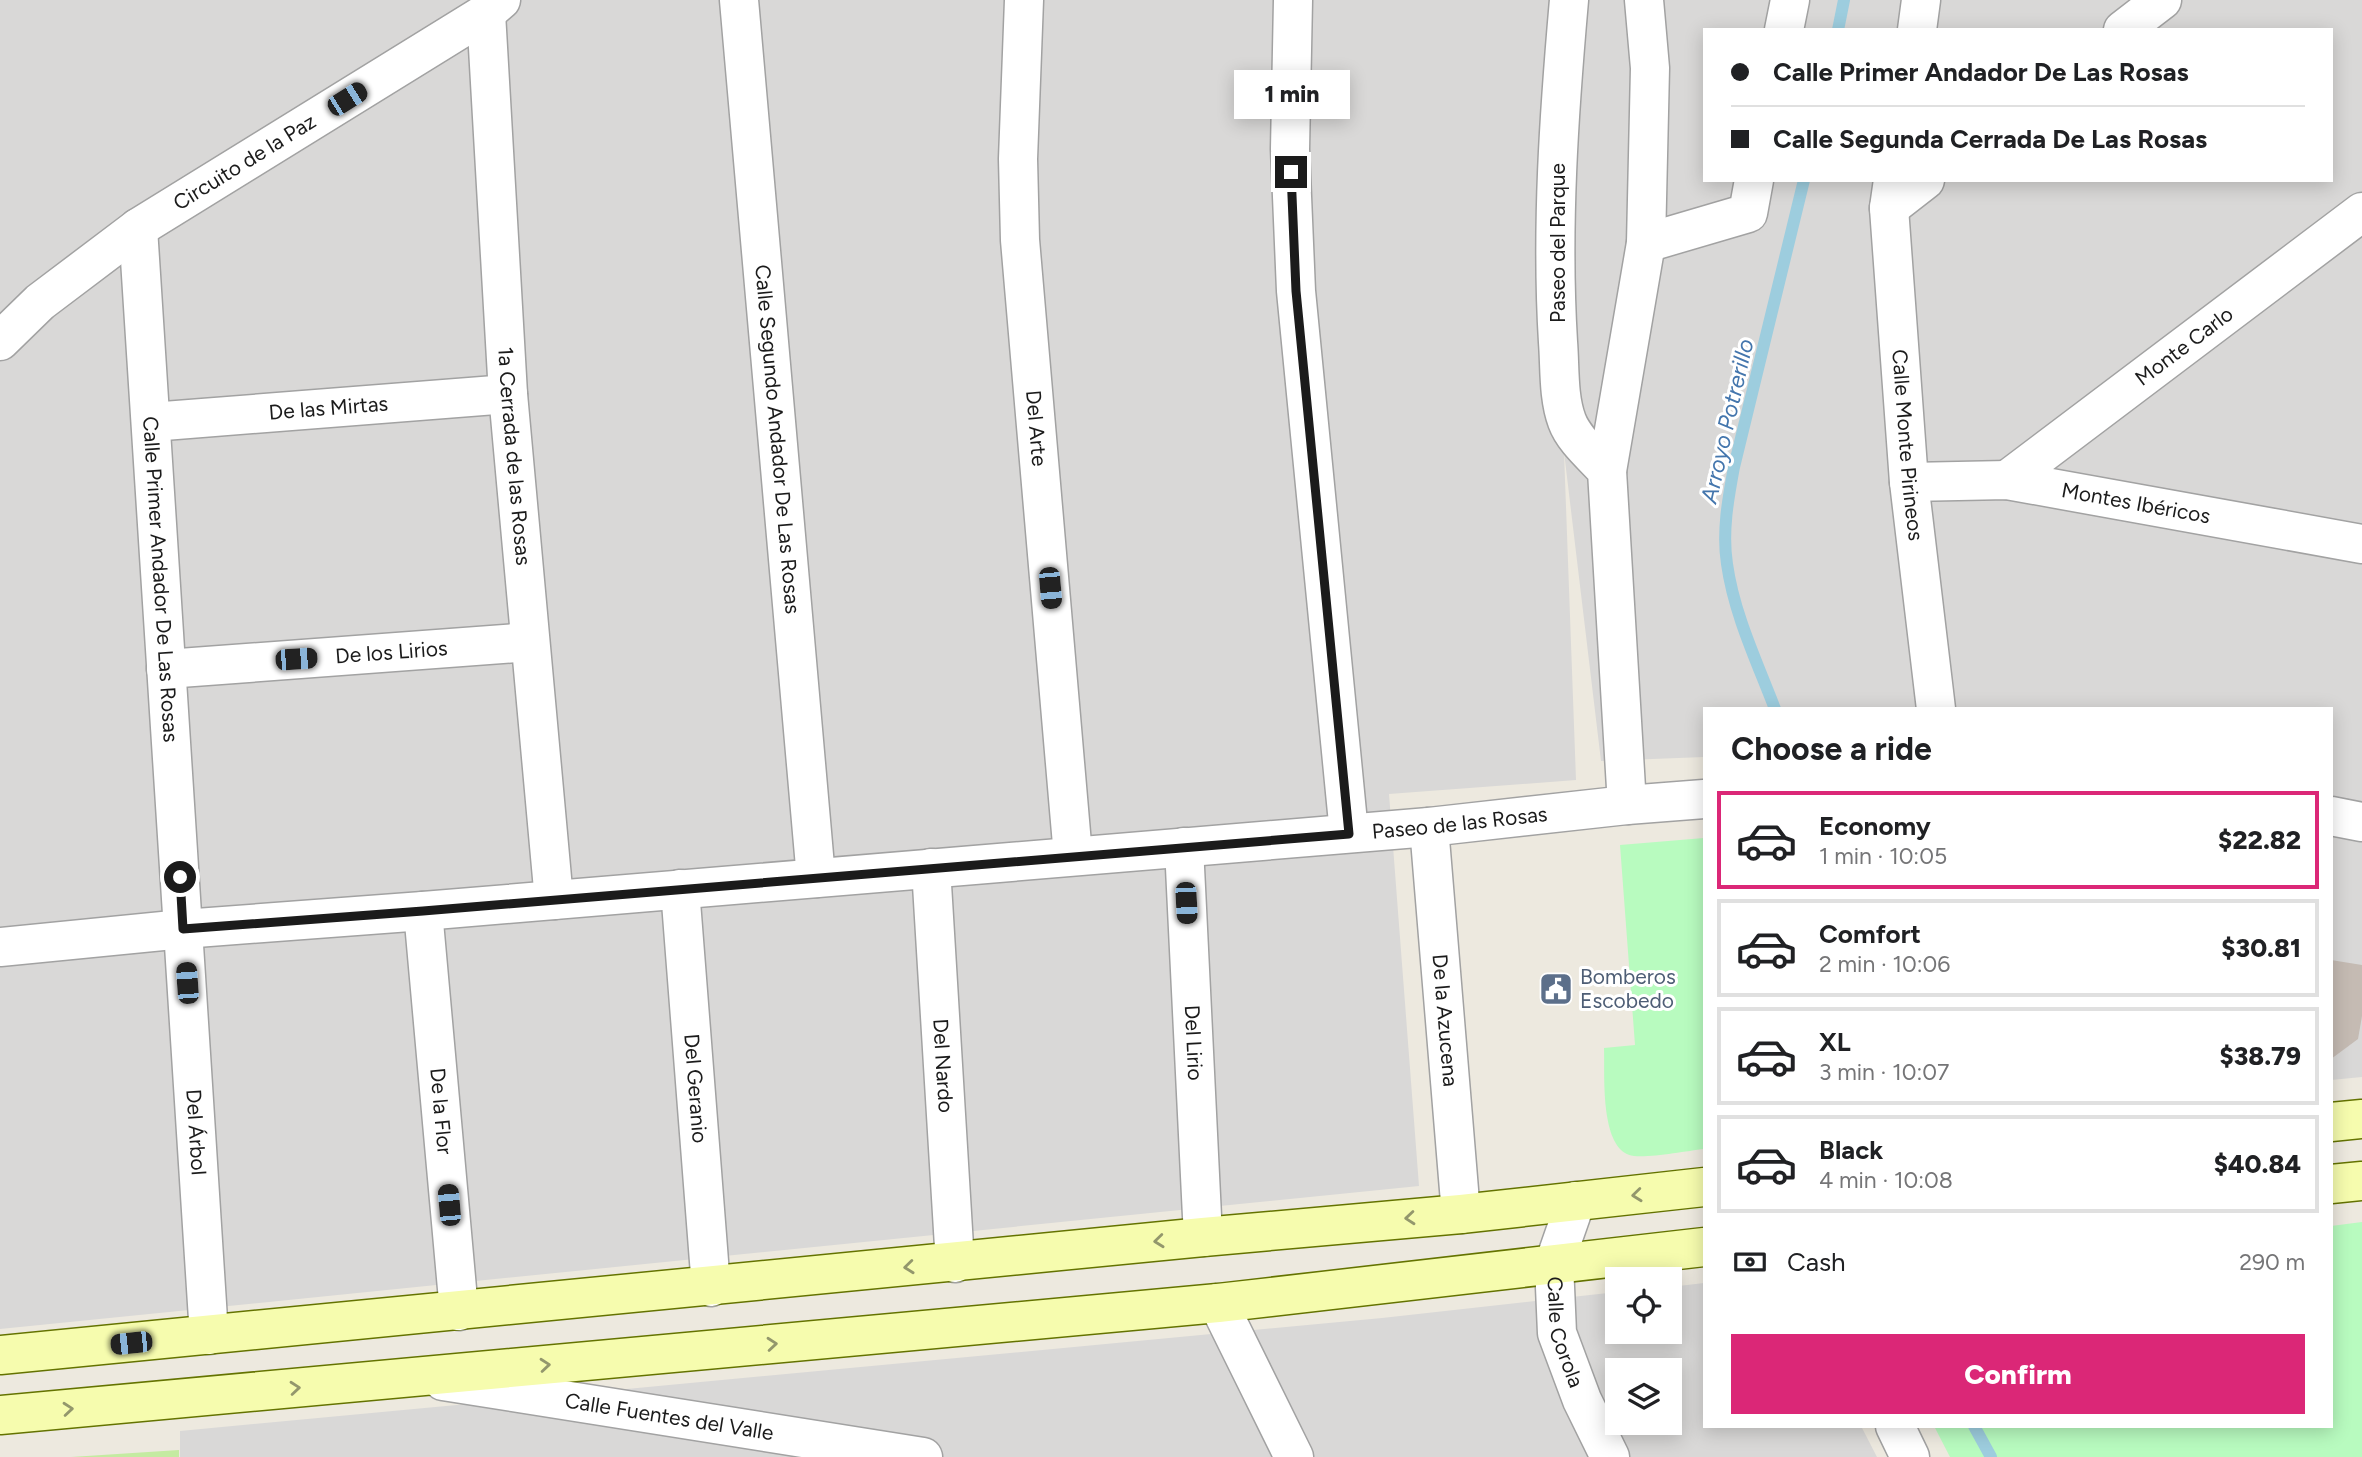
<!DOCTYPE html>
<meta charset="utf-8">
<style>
:root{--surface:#fff;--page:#f6f6f6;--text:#202124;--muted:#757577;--line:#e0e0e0;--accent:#db2777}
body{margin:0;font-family:Figtree,sans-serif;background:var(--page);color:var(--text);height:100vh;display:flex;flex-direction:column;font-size:26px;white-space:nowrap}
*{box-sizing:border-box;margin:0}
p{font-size:23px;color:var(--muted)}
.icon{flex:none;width:38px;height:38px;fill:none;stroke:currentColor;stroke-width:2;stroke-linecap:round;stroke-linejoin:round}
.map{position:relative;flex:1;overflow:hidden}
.side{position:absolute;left:1703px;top:707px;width:630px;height:721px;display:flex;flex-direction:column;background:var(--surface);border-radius:0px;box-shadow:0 4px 18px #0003}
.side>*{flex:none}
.guide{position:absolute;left:1703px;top:28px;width:630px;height:154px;border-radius:0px;box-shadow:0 4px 18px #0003;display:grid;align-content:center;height:154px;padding:0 28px;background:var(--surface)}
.fabs{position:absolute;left:1605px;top:1267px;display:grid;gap:14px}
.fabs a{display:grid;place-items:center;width:77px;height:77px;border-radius:0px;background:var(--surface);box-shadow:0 4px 18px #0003;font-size:35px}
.end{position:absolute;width:32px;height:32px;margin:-16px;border:9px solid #1b1b1b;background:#fff;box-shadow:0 0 0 4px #fff}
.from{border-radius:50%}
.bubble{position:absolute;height:49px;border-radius:0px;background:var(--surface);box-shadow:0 4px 18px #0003;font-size:23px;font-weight:800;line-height:49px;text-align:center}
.car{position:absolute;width:21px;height:42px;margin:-21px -10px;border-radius:9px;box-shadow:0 0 5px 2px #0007;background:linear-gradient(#222 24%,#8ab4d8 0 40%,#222 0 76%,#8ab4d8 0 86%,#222 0)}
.guide b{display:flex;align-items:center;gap:24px;height:66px;font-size:26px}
.guide b+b{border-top:2px solid var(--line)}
.guide i{width:18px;height:18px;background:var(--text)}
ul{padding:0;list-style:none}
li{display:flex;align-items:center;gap:21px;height:98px;margin:0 14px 10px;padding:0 14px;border:4px solid var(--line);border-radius:0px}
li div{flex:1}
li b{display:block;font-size:26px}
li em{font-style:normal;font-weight:800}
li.selected{border-color:var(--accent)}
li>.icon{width:63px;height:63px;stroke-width:1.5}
h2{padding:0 28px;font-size:32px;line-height:84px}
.pay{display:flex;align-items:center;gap:18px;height:77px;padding:0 28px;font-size:26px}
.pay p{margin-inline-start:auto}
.action{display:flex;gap:14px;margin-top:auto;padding:14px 28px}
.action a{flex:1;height:80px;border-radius:0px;background:var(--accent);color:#fff;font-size:28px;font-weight:800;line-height:80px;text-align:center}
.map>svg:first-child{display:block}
</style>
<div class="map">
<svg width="2362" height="1457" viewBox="0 0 2362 1457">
<rect width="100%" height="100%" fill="#ede9df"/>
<g fill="#d9d8d7" fill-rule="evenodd">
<path d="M0 0H2362V1077L2331 1080V709H1704V757L1601 761 1564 452 1576 780 1389 794 1419 1186 0 1329ZM1704 30H2331V180H1704Z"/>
<path d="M1704 1283V1426H1861L1877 1457H180V1431L1382 1318 1617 1292V1332H1670V1287ZM1617 1370H1670V1423H1617Z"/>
</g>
<polygon fill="#c4eba1" points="179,1450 179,1457 71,1457"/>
<g fill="#b8fbbf">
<path d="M1704 838V1149C1686 1151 1650 1158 1634 1156 1599 1152 1605 1074 1604 1048L1635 1045 1620 845Z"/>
<polygon points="2362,1222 2362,1457 1950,1457 1934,1426 2331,1426 2331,1226"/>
</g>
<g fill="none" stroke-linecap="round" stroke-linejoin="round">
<g stroke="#9dcdde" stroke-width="12">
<polyline points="1838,30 1844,0"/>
<path d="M1775 709C1757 662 1734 614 1727 564 1722 532 1728 499 1734 467L1804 180"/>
<polyline points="1974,1426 1991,1457"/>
</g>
</g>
<polygon fill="#c5bbb3" points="2331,960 2362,965 2362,1016 2358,1039 2331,1059"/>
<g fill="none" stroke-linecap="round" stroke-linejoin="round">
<defs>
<g id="street">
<path id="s1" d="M739 0 816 878"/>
<path id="s2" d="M1024 0 1018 159 1020 240 1073 856"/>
<polyline points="1293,0 1290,149 1296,291 1349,833"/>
<path d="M1569 0C1559 113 1551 228 1558 342 1560 367 1558 397 1567 421 1574 440 1594 456 1607 471L1627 805"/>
<path id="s3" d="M486 13 508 394 554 900"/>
<polyline points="1784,30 1790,0"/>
<polyline points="1917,30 1921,0"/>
<polyline points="2123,30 2162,0"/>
<path id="s4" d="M1893 180 1889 208 1909 482 1936 709"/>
<polyline points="1889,208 1925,180"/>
<path id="s5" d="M138 228 209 1335"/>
<polyline points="1646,243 1748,213 1754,180"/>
<path id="s6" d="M0 341 40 302 138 228 486 13 501 0"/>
<path id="s7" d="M151 422 508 394"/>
<polyline points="1607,471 1646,243 1650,68 1644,0"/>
<path id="s8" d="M2007 480 2362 212"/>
<path id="s9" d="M1909 482 2007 480 2362 544"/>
<path id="s10" d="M166 669 530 642"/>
<polyline points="2331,816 2362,822"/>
<path id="s11" d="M1429 827 1461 1214"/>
<path id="s12" d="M1184 847 1203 1237"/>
<path id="s13" d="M931 868 955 1263"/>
<path id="s14" d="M680 889 711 1287"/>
<path id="s15" d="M423 911 459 1311"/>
<path id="s16" d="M0 947 183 929 423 911 1429 827 1627 805 1704 799"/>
<path id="s17" d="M1576 1201 1554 1264 1557 1333 1582 1400 1610 1457"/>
<polyline points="1218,1303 1294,1457"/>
<path id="s18" d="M443 1381 923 1457"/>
<polyline points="1895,1426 1910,1457"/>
</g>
<g id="secondary">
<polyline points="2331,1122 2362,1119"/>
<polyline points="2331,1184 2362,1181"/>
<polyline points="0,1355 1203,1237 1461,1214 1704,1187"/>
<polyline points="0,1415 1218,1303 1704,1247"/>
</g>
</defs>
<use href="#street" stroke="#a2a2a2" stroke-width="41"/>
<use href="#secondary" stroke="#647300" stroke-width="41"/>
<use href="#street" stroke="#fff" stroke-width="38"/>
<use href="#secondary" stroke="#f6fcae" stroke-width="38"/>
</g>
<defs><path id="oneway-chevron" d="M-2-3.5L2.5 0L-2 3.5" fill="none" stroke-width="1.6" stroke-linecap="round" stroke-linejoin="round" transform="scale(1.75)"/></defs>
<g stroke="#93976c">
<use href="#oneway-chevron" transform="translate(1637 1195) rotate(174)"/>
<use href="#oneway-chevron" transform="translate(1410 1218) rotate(175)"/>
<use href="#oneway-chevron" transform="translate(1159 1241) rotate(174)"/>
<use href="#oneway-chevron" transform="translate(909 1267) rotate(174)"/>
<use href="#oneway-chevron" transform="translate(772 1344) rotate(-5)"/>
<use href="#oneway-chevron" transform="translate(545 1365) rotate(-5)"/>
<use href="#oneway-chevron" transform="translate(295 1388) rotate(-5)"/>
<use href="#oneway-chevron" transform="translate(68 1409) rotate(-5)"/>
</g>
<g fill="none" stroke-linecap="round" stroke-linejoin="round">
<polyline stroke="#1b1b1b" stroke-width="9" points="180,877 183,929 423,911 1349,834 1296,291 1291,172"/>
</g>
<defs>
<symbol id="civic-square" viewBox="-11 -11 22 22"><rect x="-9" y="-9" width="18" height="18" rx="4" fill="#5c6f8a" stroke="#fff"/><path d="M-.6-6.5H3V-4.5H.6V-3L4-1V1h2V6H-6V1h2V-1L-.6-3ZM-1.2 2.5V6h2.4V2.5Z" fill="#fff"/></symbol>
</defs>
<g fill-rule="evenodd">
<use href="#civic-square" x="1537" y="970" width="38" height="38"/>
</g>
<g text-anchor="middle" stroke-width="6" stroke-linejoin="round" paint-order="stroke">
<g font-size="21" fill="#1b1b1b" stroke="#fff">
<text dy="7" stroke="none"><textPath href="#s6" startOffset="304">Circuito de la Paz</textPath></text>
<text transform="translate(1558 243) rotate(-90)" y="7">Paseo del Parque</text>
<text dy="7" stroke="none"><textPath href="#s8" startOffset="222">Monte Carlo</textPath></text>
<text dy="7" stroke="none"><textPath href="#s7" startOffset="178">De las Mirtas</textPath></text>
<text dy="7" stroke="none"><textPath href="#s2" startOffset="429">Del Arte</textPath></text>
<text dy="7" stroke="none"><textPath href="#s1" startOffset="441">Calle Segundo Andador De Las Rosas</textPath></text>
<text dy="7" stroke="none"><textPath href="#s4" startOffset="266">Calle Monte Pirineos</textPath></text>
<text dy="7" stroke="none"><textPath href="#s3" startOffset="444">1a Cerrada de las Rosas</textPath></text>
<text dy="7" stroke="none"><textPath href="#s9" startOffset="229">Montes Ibéricos</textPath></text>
<text dy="7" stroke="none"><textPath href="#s5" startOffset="352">Calle Primer Andador De Las Rosas</textPath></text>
<text dy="7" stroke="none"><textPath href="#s10" startOffset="226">De los Lirios</textPath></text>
<text dy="7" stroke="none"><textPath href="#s16" startOffset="1465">Paseo de las Rosas</textPath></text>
<text dy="7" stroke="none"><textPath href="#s11" startOffset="194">De la Azucena</textPath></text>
<text dy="7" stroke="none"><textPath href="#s12" startOffset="196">Del Lirio</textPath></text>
<text dy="7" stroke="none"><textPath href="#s13" startOffset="198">Del Nardo</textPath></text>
<text dy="7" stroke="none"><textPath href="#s14" startOffset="200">Del Geranio</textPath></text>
<text dy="7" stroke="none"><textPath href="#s15" startOffset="201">De la Flor</textPath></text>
<text dy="7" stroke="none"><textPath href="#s5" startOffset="906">Del Árbol</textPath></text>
<text dy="7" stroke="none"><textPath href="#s17" startOffset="136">Calle Corola</textPath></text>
<text dy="7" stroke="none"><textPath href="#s18" startOffset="229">Calle Fuentes del Valle</textPath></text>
</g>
<g font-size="21" fill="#4e5e75" stroke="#fff" text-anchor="start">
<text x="1580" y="984">Bomberos<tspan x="1580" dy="24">Escobedo</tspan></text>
</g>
<g font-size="23" font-style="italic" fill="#4476ad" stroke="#fff">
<text transform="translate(1727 421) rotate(-77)" y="8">Arroyo Potrerillo</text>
</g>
</g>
</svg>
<div class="fabs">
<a><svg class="icon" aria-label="locate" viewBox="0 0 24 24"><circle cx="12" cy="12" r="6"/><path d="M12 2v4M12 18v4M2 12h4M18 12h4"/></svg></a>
<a><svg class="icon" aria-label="layers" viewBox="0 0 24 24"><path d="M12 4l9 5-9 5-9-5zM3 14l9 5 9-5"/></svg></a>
</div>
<i class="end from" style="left:180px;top:877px"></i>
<i class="end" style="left:1291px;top:172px"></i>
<div class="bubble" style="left:1234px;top:70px;width:116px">1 min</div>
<i class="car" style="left:347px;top:99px;rotate:58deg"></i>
<i class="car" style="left:1050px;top:588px;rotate:175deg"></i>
<i class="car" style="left:296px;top:659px;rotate:86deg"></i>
<i class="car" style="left:1186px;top:903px;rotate:177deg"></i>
<i class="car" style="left:187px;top:983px;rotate:356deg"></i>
<i class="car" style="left:449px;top:1205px;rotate:355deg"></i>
<i class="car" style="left:131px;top:1343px;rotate:264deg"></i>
<div class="guide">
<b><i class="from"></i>Calle Primer Andador De Las Rosas</b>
<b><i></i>Calle Segunda Cerrada De Las Rosas</b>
</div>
<section class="side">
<h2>Choose a ride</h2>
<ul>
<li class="selected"><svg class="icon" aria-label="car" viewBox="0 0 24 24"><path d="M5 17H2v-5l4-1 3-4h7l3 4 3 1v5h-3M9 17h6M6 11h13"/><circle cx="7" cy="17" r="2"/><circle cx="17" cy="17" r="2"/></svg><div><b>Economy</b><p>1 min · 10:05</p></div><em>$22.82</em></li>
<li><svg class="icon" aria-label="car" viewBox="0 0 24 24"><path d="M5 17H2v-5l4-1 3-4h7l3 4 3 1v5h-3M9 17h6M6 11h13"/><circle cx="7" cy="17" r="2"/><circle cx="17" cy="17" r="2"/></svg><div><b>Comfort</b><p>2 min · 10:06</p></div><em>$30.81</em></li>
<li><svg class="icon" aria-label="car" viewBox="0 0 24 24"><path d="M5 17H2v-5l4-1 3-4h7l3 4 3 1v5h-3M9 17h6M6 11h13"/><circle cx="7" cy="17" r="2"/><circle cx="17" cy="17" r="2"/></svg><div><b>XL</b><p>3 min · 10:07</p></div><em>$38.79</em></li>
<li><svg class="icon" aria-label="car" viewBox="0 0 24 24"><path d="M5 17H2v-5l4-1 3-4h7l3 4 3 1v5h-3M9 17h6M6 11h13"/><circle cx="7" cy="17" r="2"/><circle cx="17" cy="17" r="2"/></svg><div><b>Black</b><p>4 min · 10:08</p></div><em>$40.84</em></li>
</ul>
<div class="pay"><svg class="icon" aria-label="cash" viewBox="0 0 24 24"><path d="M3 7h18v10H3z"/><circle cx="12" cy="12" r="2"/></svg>Cash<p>290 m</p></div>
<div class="action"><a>Confirm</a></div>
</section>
</div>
